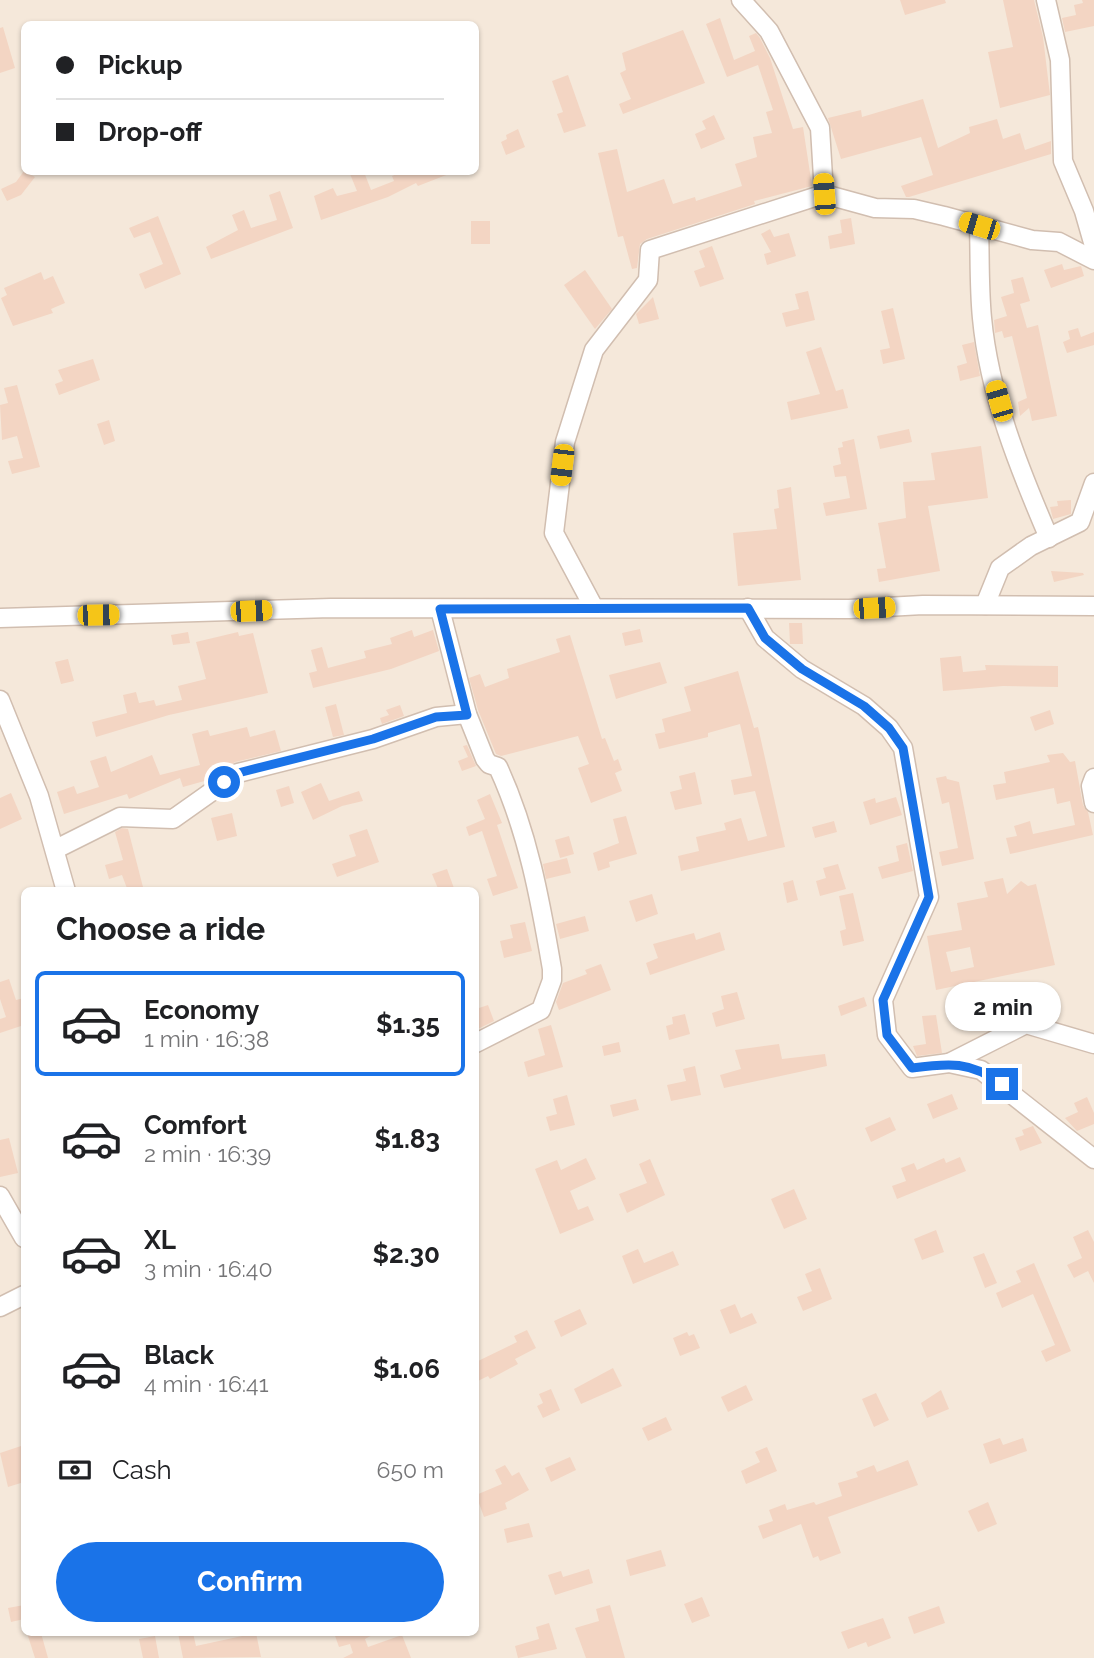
<!DOCTYPE html>
<meta charset="utf-8">
<style>
:root{--surface:#fff;--page:#f6f6f6;--text:#202124;--muted:#757577;--line:#e0e0e0;--accent:#1a73e8}
body{margin:0;font-family:Raleway,sans-serif;background:var(--page);color:var(--text);height:100vh;display:flex;flex-direction:column;font-size:26px;white-space:nowrap}
*{box-sizing:border-box;margin:0}
p{font-size:23px;color:var(--muted)}
.icon{flex:none;width:38px;height:38px;fill:none;stroke:currentColor;stroke-width:2;stroke-linecap:round;stroke-linejoin:round}
.map{position:relative;flex:1;overflow:hidden}
.details{position:absolute;left:21px;top:887px;width:458px;height:749px;display:flex;flex-direction:column;background:var(--surface);border-radius:10px;box-shadow:0 2px 5px #0004}
.details>*{flex:none}
.hud{position:absolute;left:21px;top:21px;width:458px;height:154px;border-radius:10px;box-shadow:0 2px 5px #0004;display:grid;align-content:center;height:154px;padding:0 35px;background:var(--surface)}
.end{position:absolute;width:32px;height:32px;margin:-16px;border:9px solid #1a73e8;background:#fff;box-shadow:0 0 0 4px #fff}
.from{border-radius:50%}
.bubble{position:absolute;height:49px;border-radius:24px;background:var(--surface);box-shadow:0 2px 5px #0004;font-size:23px;font-weight:700;line-height:49px;text-align:center}
.car{position:absolute;width:21px;height:42px;margin:-21px -10px;border-radius:9px;box-shadow:0 0 5px 2px #0007;background:linear-gradient(#f5c518 24%,#345 0 40%,#f5c518 0 76%,#345 0 86%,#f5c518 0)}
.hud b{display:flex;align-items:center;gap:24px;height:66px;font-size:26px}
.hud b+b{border-top:2px solid var(--line)}
.hud i{width:18px;height:18px;background:var(--text)}
ul{padding:0;list-style:none}
li{display:flex;align-items:center;gap:21px;height:105px;margin:0 14px 10px;padding:0 21px;border:4px solid transparent;border-radius:10px}
li div{flex:1}
li b{display:block;font-size:26px}
li em{font-style:normal;font-weight:700}
li.on{border-color:var(--accent)}
li>.icon{width:63px;height:63px;stroke-width:1.5}
h2{padding:0 35px;font-size:32px;line-height:84px}
.pay{display:flex;align-items:center;gap:18px;height:77px;padding:0 35px;font-size:26px}
.pay p{margin-inline-start:auto}
.button{display:flex;gap:14px;margin-top:auto;padding:14px 35px}
.button a{flex:1;height:80px;border-radius:42px;background:var(--accent);color:#fff;font-size:28px;font-weight:700;line-height:80px;text-align:center}
.map>svg:first-child{display:block}
</style>
<div class="map">
<svg width="1094" height="1658" viewBox="0 0 1094 1658">
<rect width="100%" height="100%" fill="#fdf6ec"/>
<path fill="#f5e8da" fill-rule="evenodd" d="M0 0H1094V1658H0ZM24 24H476V172H24ZM24 891H476V1633H24Z"/>
<g fill="#f3d5c3" fill-rule="evenodd">
<polygon points="900,0 945,0 946,3 905,15"/>
<polygon points="1003,0 1034,0 1043,37 1050,95 1000,108 988,52 1013,47"/>
<polygon points="1082,0 1094,0 1094,26 1065,32 1062,18 1076,15 1074,5 1083,3"/>
<polygon points="720,18 734,60 755,51 749,36 756,33 760,38 770,58 793,129 803,127 812,186 754,201 755,204 647,239 640,244 637,268 632,269 623,236 618,237 598,153 617,149 627,192 664,179 673,204 695,197 696,201 742,186 735,164 757,157 753,137 772,133 766,112 773,110 758,65 727,77 706,24"/>
<polygon points="3,27 15,68 0,73 0,28"/>
<polygon points="683,30 705,83 623,114 619,104 631,99 620,73 626,70 622,53"/>
<polygon points="568,75 586,126 564,133 557,114 563,112 552,81"/>
<polygon points="923,99 938,148 970,133 969,127 997,119 1003,139 1020,133 1025,150 1051,141 1051,154 909,197 906,197 901,186 933,175 921,137 841,159 828,118 861,110 862,117"/>
<polygon points="714,115 725,139 701,149 695,134 706,129 702,121"/>
<polygon points="518,129 525,147 506,155 501,142 507,139 506,135"/>
<polygon points="24,171 35,177 21,195 7,201 1,189 16,182"/>
<polygon points="357,172 364,172 371,190 394,181 392,176 401,172 454,172 418,186 416,183 388,197 321,220 314,196 333,188 337,196 357,191 350,174"/>
<polygon points="280,191 293,228 211,259 206,247 238,230 232,215 244,210 251,228 277,220 269,195"/>
<polygon points="158,216 181,274 145,289 139,274 163,264 150,232 134,238 129,228"/>
<polygon points="851,218 855,244 830,249 828,236 842,233 840,220"/>
<rect x="471" y="221" width="19" height="23"/>
<polygon points="770,229 774,237 789,233 796,256 767,265 764,254 771,252 761,234"/>
<polygon points="712,246 724,279 700,287 694,271 705,267 699,251"/>
<polygon points="1062,264 1064,270 1081,266 1084,276 1051,288 1044,270"/>
<polygon points="585,270 612,309 595,329 564,285"/>
<polygon points="41,272 44,280 53,276 65,303 51,309 53,313 13,326 1,298 7,295 4,288"/>
<polygon points="1023,277 1030,301 1020,304 1027,328 1038,325 1057,416 1032,421 1029,408 1020,416 1018,402 1027,398 1012,336 1004,338 1002,331 995,333 994,320 1007,316 1001,297 1014,293 1011,280"/>
<polygon points="808,291 815,320 786,327 782,313 799,309 795,294"/>
<polygon points="653,297 659,319 639,324 636,314"/>
<polygon points="893,308 905,359 883,364 880,350 890,348 881,311"/>
<polygon points="1078,328 1081,337 1094,332 1094,345 1067,353 1063,342 1070,339 1068,331"/>
<polygon points="974,342 980,376 960,381 957,366 967,363 962,345"/>
<polygon points="821,347 836,391 843,389 848,408 791,420 787,402 820,394 806,352"/>
<polygon points="93,359 100,380 59,395 55,384 63,381 58,370"/>
<polygon points="17,385 40,467 12,474 8,461 23,458 17,436 2,440 0,405 8,403 4,388"/>
<polygon points="109,420 115,441 104,445 97,424"/>
<polygon points="909,429 912,442 880,449 877,436"/>
<polygon points="854,439 867,509 826,516 823,503 850,498 846,476 835,477 833,466 841,464 838,448 843,447 842,442"/>
<polygon points="981,446 988,498 928,506 940,571 879,582 877,569 886,568 878,523 906,518 903,482 935,480 931,453"/>
<polygon points="791,487 801,580 738,586 733,533 777,529 774,509 779,508 777,490"/>
<polygon points="1071,500 1071,514 1053,519 1050,507 1058,506 1057,501"/>
<polygon points="1051,571 1083,573 1084,575 1054,582"/>
<polygon points="789,623 802,623 803,644 790,644"/>
<polygon points="640,629 643,642 625,646 622,633"/>
<polygon points="412,630 414,637 433,630 439,651 391,669 313,688 309,673 317,671 311,650 322,647 328,668 366,658 364,651 392,644 390,638"/>
<polygon points="188,632 190,643 173,645 171,635"/>
<polygon points="238,632 239,636 253,633 268,693 169,715 96,737 92,722 127,713 123,695 136,692 139,703 154,700 156,706 182,700 178,686 206,679 196,642"/>
<polygon points="570,635 602,739 605,738 614,761 618,759 622,770 615,773 622,791 591,803 578,768 589,764 578,736 501,756 496,754 478,710 469,678 480,674 485,687 509,678 507,669 560,652 556,639"/>
<polygon points="961,656 963,672 986,670 985,665 1058,666 1058,687 1003,686 943,691 940,658"/>
<polygon points="68,659 74,681 61,684 55,662"/>
<polygon points="660,662 667,683 616,699 609,675"/>
<polygon points="738,671 754,728 758,727 785,847 681,871 678,856 699,851 696,837 726,830 724,823 741,818 748,841 767,836 755,791 734,795 731,780 752,776 740,724 708,733 708,737 659,749 655,734 665,732 662,719 691,711 684,687"/>
<polygon points="336,704 344,735 333,737 325,707"/>
<polygon points="400,705 404,716 382,724 380,718 389,715 386,710"/>
<polygon points="1050,710 1054,724 1035,731 1030,717"/>
<polygon points="247,727 250,737 275,730 281,751 235,762 208,780 183,787 180,778 129,799 127,794 64,814 57,792 74,786 77,794 99,787 90,761 106,756 111,772 152,755 160,775 200,765 192,734 208,730 210,736"/>
<polygon points="467,745 476,766 462,771 458,761 468,757 463,746"/>
<polygon points="1063,753 1070,762 1075,761 1083,805 1088,812 1093,835 1010,854 1006,838 1017,836 1014,826 1030,821 1033,834 1075,825 1070,801 1057,804 1054,788 996,800 993,785 1006,783 1004,772 1050,762 1047,755"/>
<polygon points="695,772 702,804 675,810 670,792 682,789 679,776"/>
<polygon points="946,776 947,779 959,782 974,859 942,866 939,852 958,848 949,802 942,804 936,778"/>
<polygon points="321,783 329,801 359,791 363,801 342,806 313,820 301,792"/>
<polygon points="289,786 294,803 281,807 276,790"/>
<polygon points="11,793 22,819 0,829 0,798"/>
<polygon points="490,794 502,823 497,825 518,888 493,896 487,879 497,876 482,831 469,836 466,827 485,819 477,800"/>
<polygon points="896,797 902,815 870,825 863,802 875,798 876,803"/>
<polygon points="232,813 237,836 217,841 211,818"/>
<polygon points="626,816 637,854 609,862 610,867 598,871 593,853 619,843 613,819"/>
<polygon points="834,821 837,832 815,838 812,827"/>
<polygon points="122,828 128,829 144,891 128,891 122,875 109,879 105,865 123,860 115,832"/>
<polygon points="367,829 379,862 337,877 332,864 356,856 349,835"/>
<polygon points="569,836 574,854 560,858 555,840"/>
<polygon points="907,843 913,871 882,879 878,867 899,861 896,846"/>
<polygon points="567,858 571,873 546,879 543,864"/>
<polygon points="838,864 846,889 820,896 816,881 826,878 823,868"/>
<polygon points="447,869 455,891 439,891 432,874"/>
<path d="M1003 878 1007 894 1021 881 1028 886 1036 884 1055 965 936 990 927 936 962 930 957 903 988 897 984 882ZM970 947 974 967 951 972 946 952Z"/>
<polygon points="793,880 798,900 787,903 783,883"/>
<polygon points="853,893 864,941 843,946 840,931 846,929 839,896"/>
<polygon points="652,894 658,914 636,922 629,901"/>
<polygon points="585,916 589,931 560,939 556,924"/>
<polygon points="525,922 532,951 504,958 500,941 513,938 510,925"/>
<polygon points="720,932 725,950 650,975 646,963 658,958 653,944 694,933 696,940"/>
<polygon points="601,964 611,990 559,1010 556,1002 563,983 587,974 585,970"/>
<polygon points="9,979 16,1000 24,998 24,1025 0,1033 0,1019 6,1017 0,999 0,982"/>
<polygon points="737,992 745,1019 716,1027 712,1013 724,1009 721,996"/>
<polygon points="864,997 867,1006 841,1016 838,1006"/>
<polygon points="488,1005 494,1021 476,1030 476,1009"/>
<polygon points="685,1014 690,1034 669,1040 666,1026 673,1024 672,1017"/>
<polygon points="936,1015 942,1053 917,1056 913,1046 926,1044 922,1016"/>
<polygon points="551,1025 563,1067 528,1077 524,1062 545,1055 538,1029"/>
<polygon points="619,1042 621,1052 604,1056 602,1046"/>
<polygon points="779,1044 782,1059 825,1054 827,1066 724,1088 720,1075 741,1069 735,1050"/>
<polygon points="695,1066 701,1095 671,1101 667,1085 686,1081 683,1069"/>
<polygon points="952,1094 958,1109 933,1119 927,1104"/>
<polygon points="567,1095 575,1125 550,1131 546,1117 557,1114 553,1099"/>
<polygon points="1087,1097 1094,1113 1094,1124 1077,1131 1065,1118 1078,1112 1074,1103"/>
<polygon points="636,1099 639,1110 613,1117 610,1105"/>
<polygon points="890,1117 896,1130 871,1142 865,1128"/>
<polygon points="1033,1126 1042,1143 1020,1151 1015,1138 1024,1135 1022,1130"/>
<polygon points="9,1138 18,1173 0,1177 0,1140"/>
<polygon points="960,1157 966,1171 897,1199 892,1186 906,1181 901,1168 914,1163 917,1170 944,1158 946,1163"/>
<polygon points="586,1158 596,1179 570,1191 578,1210 588,1206 594,1220 560,1234 535,1169 557,1160 561,1170"/>
<polygon points="650,1159 665,1195 627,1213 619,1194 647,1183 639,1164"/>
<polygon points="794,1189 807,1219 784,1229 771,1199"/>
<polygon points="936,1230 944,1252 922,1260 914,1239"/>
<polygon points="1088,1230 1094,1242 1094,1283 1088,1271 1074,1278 1067,1265 1082,1258 1073,1237"/>
<polygon points="638,1249 644,1263 673,1251 679,1265 633,1284 622,1256"/>
<polygon points="984,1253 997,1283 985,1288 973,1257"/>
<polygon points="1034,1263 1071,1351 1046,1362 1041,1351 1055,1345 1033,1294 1002,1308 996,1293 1021,1282 1016,1271"/>
<polygon points="820,1268 832,1299 803,1311 797,1297 812,1291 805,1274"/>
<polygon points="735,1304 741,1318 752,1313 757,1323 730,1334 720,1310"/>
<polygon points="580,1309 587,1324 561,1337 554,1321"/>
<polygon points="527,1330 536,1348 515,1359 518,1364 490,1379 488,1376 476,1382 476,1362 517,1342 514,1336"/>
<polygon points="687,1332 689,1336 694,1334 700,1348 680,1356 673,1338"/>
<polygon points="613,1368 622,1386 581,1404 574,1389"/>
<polygon points="746,1385 753,1400 728,1412 721,1397"/>
<polygon points="551,1389 560,1410 543,1418 537,1406 543,1403 539,1394"/>
<polygon points="941,1390 949,1409 927,1418 921,1403"/>
<polygon points="876,1393 889,1420 874,1427 862,1399"/>
<polygon points="666,1417 672,1430 648,1441 642,1428"/>
<polygon points="1000,1438 1003,1445 1023,1438 1027,1451 990,1464 983,1444"/>
<polygon points="24,1445 24,1482 8,1487 0,1453"/>
<polygon points="767,1447 777,1471 746,1484 741,1471 760,1462 755,1452"/>
<polygon points="570,1457 576,1470 551,1482 545,1468"/>
<polygon points="908,1460 918,1485 828,1517 841,1553 820,1561 818,1556 813,1558 801,1524 763,1539 758,1526 773,1521 769,1510 785,1504 787,1510 814,1502 816,1505 842,1496 838,1483 858,1477 856,1472 874,1465 877,1472"/>
<polygon points="505,1465 512,1476 519,1472 529,1490 505,1503 507,1509 484,1517 476,1495 502,1484 495,1470"/>
<polygon points="988,1502 997,1524 978,1532 968,1511"/>
<polygon points="529,1523 533,1537 507,1543 504,1529"/>
<polygon points="661,1550 666,1566 630,1576 626,1560"/>
<polygon points="589,1569 593,1583 555,1595 548,1575 561,1571 563,1577"/>
<polygon points="702,1597 710,1616 692,1623 684,1604"/>
<polygon points="24,1605 24,1619 11,1622 8,1608"/>
<polygon points="610,1605 625,1658 586,1658 575,1628 599,1621 596,1609"/>
<polygon points="939,1606 945,1623 914,1634 908,1617"/>
<polygon points="883,1618 891,1638 868,1647 866,1642 848,1649 841,1632"/>
<polygon points="549,1623 557,1649 518,1658 515,1646 539,1639 536,1627"/>
<polygon points="27,1633 41,1633 48,1658 35,1658"/>
<polygon points="178,1633 193,1633 196,1646 256,1633 261,1657 183,1658"/>
<polygon points="334,1633 376,1633 365,1639 368,1647 402,1635 411,1658 343,1658 353,1653 350,1644 339,1647"/>
<polygon points="155,1636 159,1658 143,1658 139,1639"/>
</g>
<g fill="none" stroke-linecap="round" stroke-linejoin="round">
<defs>
<g id="minor">
<polyline points="1046,0 1060,60 1063,161 1084,211 1094,246"/>
<polyline points="824,194 875,208 914,209 944,216 1032,240 1059,242 1094,260"/>
<path d="M979 226C980 257 979 288 982 318 989 394 1019 468 1049 538"/>
<polyline points="985,605 1000,568 1031,546 1080,522 1094,483"/>
<polyline points="593,606 554,533 565,442 594,350 648,280 650,250 824,194 820,128 769,31 741,0"/>
<polyline points="748,608 765,638 802,669 864,706 889,728 903,748 929,897 883,1000 887,1035 912,1068 949,1063 981,1070 1094,1159"/>
<path d="M440 609 467 714 485 759 489 764 498 767C528 832 540 899 552 969V980L541 1010 476 1043"/>
<polyline points="0,618 331,608 849,609 923,605 1094,606"/>
<polyline points="0,700 39,796 66,891"/>
<polyline points="1094,778 1091,786 1094,803"/>
<polyline points="56,849 120,817 173,819 238,773 373,739 436,717 467,714"/>
<polyline points="949,1063 1026,1024 1094,1044"/>
<polyline points="0,1196 24,1238"/>
<polyline points="0,1307 24,1295"/>
</g>
</defs>
<use href="#minor" stroke="#d1beb0" stroke-width="21"/>
<use href="#minor" stroke="#fff" stroke-width="18"/>
</g>
<g fill="none" stroke-linecap="round" stroke-linejoin="round">
<path stroke="#1a73e8" stroke-width="9" d="M224 782 238 773 373 739 436 717 467 715 440 609 748 608 765 638 802 669 864 706 889 728 903 748 929 897 883 1000 887 1035 912 1068C949 1063 970 1061 1002 1084"/>
</g>
</svg>
<i class="end from" style="left:224px;top:782px"></i>
<i class="end" style="left:1002px;top:1084px"></i>
<div class="bubble" style="left:945px;top:982px;width:116px">2 min</div>
<i class="car" style="left:824px;top:194px;rotate:356deg"></i>
<i class="car" style="left:979px;top:226px;rotate:287deg"></i>
<i class="car" style="left:999px;top:401px;rotate:344deg"></i>
<i class="car" style="left:562px;top:465px;rotate:187deg"></i>
<i class="car" style="left:874px;top:608px;rotate:87deg"></i>
<i class="car" style="left:251px;top:611px;rotate:88deg"></i>
<i class="car" style="left:98px;top:615px;rotate:89deg"></i>
<div class="hud">
<b><i class="from"></i>Pickup</b>
<b><i></i>Drop-off</b>
</div>
<section class="details">
<h2>Choose a ride</h2>
<ul>
<li class="on"><svg class="icon" aria-label="car" viewBox="0 0 24 24"><path d="M5 17H2v-5l4-1 3-4h7l3 4 3 1v5h-3M9 17h6M6 11h13"/><circle cx="7" cy="17" r="2"/><circle cx="17" cy="17" r="2"/></svg><div><b>Economy</b><p>1 min · 16:38</p></div><em>$1.35</em></li>
<li><svg class="icon" aria-label="car" viewBox="0 0 24 24"><path d="M5 17H2v-5l4-1 3-4h7l3 4 3 1v5h-3M9 17h6M6 11h13"/><circle cx="7" cy="17" r="2"/><circle cx="17" cy="17" r="2"/></svg><div><b>Comfort</b><p>2 min · 16:39</p></div><em>$1.83</em></li>
<li><svg class="icon" aria-label="car" viewBox="0 0 24 24"><path d="M5 17H2v-5l4-1 3-4h7l3 4 3 1v5h-3M9 17h6M6 11h13"/><circle cx="7" cy="17" r="2"/><circle cx="17" cy="17" r="2"/></svg><div><b>XL</b><p>3 min · 16:40</p></div><em>$2.30</em></li>
<li><svg class="icon" aria-label="car" viewBox="0 0 24 24"><path d="M5 17H2v-5l4-1 3-4h7l3 4 3 1v5h-3M9 17h6M6 11h13"/><circle cx="7" cy="17" r="2"/><circle cx="17" cy="17" r="2"/></svg><div><b>Black</b><p>4 min · 16:41</p></div><em>$1.06</em></li>
</ul>
<div class="pay"><svg class="icon" aria-label="cash" viewBox="0 0 24 24"><path d="M3 7h18v10H3z"/><circle cx="12" cy="12" r="2"/></svg>Cash<p>650 m</p></div>
<div class="button"><a>Confirm</a></div>
</section>
</div>
